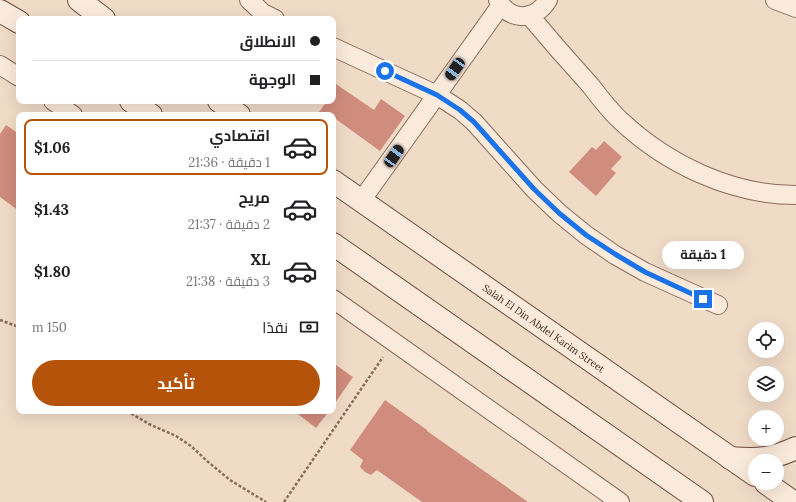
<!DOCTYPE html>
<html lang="ar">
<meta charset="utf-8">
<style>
:root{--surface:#fff;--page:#f2f2f2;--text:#202124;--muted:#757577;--line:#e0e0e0;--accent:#b45309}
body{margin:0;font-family:Lora,Cairo,serif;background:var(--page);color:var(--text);direction:rtl;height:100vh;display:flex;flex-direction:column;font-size:15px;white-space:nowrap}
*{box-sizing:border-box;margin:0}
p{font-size:13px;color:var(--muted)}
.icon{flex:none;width:22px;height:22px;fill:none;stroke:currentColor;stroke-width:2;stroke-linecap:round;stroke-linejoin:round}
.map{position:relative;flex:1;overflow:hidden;direction:ltr}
.drawer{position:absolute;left:16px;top:112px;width:320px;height:302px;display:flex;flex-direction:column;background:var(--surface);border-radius:8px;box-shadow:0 4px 16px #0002;direction:rtl}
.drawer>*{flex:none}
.hud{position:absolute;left:16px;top:16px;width:320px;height:88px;border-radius:8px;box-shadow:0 4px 16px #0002;direction:rtl;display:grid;align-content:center;height:88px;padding:0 16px;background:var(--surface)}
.tools{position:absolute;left:748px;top:322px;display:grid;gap:8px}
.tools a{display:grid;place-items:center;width:36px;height:36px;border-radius:50%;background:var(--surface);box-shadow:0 4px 16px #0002;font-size:20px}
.end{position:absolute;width:18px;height:18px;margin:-9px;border:5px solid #1a73e8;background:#fff;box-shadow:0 0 0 2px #fff}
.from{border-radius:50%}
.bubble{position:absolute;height:28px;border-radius:14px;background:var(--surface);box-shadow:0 4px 16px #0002;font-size:13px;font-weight:700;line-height:28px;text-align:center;direction:rtl}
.car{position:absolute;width:12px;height:24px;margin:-12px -6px;border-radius:5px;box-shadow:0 0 3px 1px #0007;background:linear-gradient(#222 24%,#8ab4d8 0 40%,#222 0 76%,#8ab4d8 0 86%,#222 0)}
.hud b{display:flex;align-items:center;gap:14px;height:38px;font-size:15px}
.hud b+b{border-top:1px solid var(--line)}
.hud i{width:10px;height:10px;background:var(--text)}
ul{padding:7px 0 0;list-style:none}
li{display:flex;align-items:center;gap:12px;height:56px;margin:0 8px 6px;padding:0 8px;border:2px solid transparent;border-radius:8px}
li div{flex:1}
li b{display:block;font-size:15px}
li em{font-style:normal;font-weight:700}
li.on{border-color:var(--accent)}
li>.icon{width:36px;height:36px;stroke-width:1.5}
.pay{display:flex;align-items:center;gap:10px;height:44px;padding:0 16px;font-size:15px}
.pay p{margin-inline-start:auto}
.primary-button{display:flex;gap:8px;margin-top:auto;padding:8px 16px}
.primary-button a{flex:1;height:46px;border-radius:24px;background:var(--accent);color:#fff;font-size:16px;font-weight:700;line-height:46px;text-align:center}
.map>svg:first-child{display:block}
</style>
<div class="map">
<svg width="796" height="502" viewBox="0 0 796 502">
<rect width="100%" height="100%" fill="#f0dbc7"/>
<g fill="#d08c7c">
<polygon points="333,82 374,110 381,99 405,116 380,151 333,117 333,115 317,115 327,101 333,101"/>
<polygon points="6,125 19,134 19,211 0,197 0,134"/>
<polygon points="604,141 622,157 611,169 616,173 596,196 569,172 592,147 596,150"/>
<polygon points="333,363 353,377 333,406"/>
<polygon points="385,400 427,430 427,431 528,502 422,502 377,470 371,475 365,472 360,467 363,460 350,450"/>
<polygon points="294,411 329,411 316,428"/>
</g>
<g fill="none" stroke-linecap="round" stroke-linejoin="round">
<defs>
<g id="street">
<polyline points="249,0 263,13 275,19"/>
<path d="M498 0C510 22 535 21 548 0"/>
<polyline points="775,0 796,8"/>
<path d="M529 15C549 39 570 63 591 86 600 98 610 111 621 121 667 164 731 195 796 195"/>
<polyline points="333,47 437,95 460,110 474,122 534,189 559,213 586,235 615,255 645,272 718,305"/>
<polyline points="0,65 19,77"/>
<polyline points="53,101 73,115"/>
<polyline points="361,201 501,5"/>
<polyline points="333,299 620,502"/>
</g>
<g id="secondary">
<polyline points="79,0 104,19"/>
<polyline points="0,11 19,22"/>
<polyline points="131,101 151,115"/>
<polyline points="219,101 239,115"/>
<path id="s1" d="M333 181 755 475"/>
<polyline points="333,244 702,502"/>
<path d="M730 458C758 460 770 460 796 448"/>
<polyline points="766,483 793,502"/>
</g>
</defs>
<use href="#street" stroke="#8d6b5b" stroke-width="20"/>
<use href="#secondary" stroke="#6f4c3e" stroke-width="24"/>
<g stroke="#8d6b5b" stroke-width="2.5" stroke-dasharray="3 2" stroke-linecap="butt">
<polyline points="0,320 19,327"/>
<polyline points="127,411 149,424 176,436 191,446 207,461 230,480 266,502"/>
<polyline points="284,502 383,357"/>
</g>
<use href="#street" stroke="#faeadb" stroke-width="18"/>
<use href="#secondary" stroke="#faeadb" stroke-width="22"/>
</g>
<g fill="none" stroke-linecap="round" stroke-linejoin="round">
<polyline stroke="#1a73e8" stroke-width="5" points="385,71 437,95 460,110 474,122 534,189 559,213 586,235 615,254 645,272 703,299"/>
</g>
<g text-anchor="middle" stroke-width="3" stroke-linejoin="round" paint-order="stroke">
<g font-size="10" fill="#3d2720" stroke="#f7e7d7">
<text dy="4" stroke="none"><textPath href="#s1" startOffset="257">Salah El Din Abdel Karim Street</textPath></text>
</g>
</g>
</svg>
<div class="tools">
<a><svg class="icon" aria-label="locate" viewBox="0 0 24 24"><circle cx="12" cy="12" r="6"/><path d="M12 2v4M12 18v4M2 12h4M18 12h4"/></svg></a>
<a><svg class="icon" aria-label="layers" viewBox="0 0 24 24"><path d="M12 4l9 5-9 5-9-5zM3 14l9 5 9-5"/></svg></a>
<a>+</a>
<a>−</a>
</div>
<i class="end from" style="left:385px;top:71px"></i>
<i class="end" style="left:703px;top:299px"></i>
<div class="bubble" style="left:662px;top:241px;width:82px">1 دقيقة</div>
<i class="car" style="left:455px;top:69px;rotate:215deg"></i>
<i class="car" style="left:394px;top:156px;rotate:35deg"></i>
<div class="hud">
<b><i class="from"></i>الانطلاق</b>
<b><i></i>الوجهة</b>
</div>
<section class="drawer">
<ul>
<li class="on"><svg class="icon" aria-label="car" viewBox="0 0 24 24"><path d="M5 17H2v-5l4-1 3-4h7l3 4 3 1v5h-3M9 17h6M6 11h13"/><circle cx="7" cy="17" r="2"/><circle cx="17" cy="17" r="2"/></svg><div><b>اقتصادي</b><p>1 دقيقة · 21:36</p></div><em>$1.06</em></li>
<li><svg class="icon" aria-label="car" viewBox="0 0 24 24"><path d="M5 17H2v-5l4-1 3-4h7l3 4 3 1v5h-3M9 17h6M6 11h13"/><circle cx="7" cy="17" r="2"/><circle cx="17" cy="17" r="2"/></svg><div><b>مريح</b><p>2 دقيقة · 21:37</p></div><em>$1.43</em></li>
<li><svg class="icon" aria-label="car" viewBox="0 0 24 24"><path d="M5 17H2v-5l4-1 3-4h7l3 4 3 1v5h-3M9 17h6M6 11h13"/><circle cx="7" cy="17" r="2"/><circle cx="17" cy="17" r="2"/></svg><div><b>XL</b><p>3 دقيقة · 21:38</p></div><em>$1.80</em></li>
</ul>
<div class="pay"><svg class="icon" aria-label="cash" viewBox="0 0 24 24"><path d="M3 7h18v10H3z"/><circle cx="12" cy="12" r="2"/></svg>نقدًا<p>150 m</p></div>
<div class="primary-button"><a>تأكيد</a></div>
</section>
</div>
